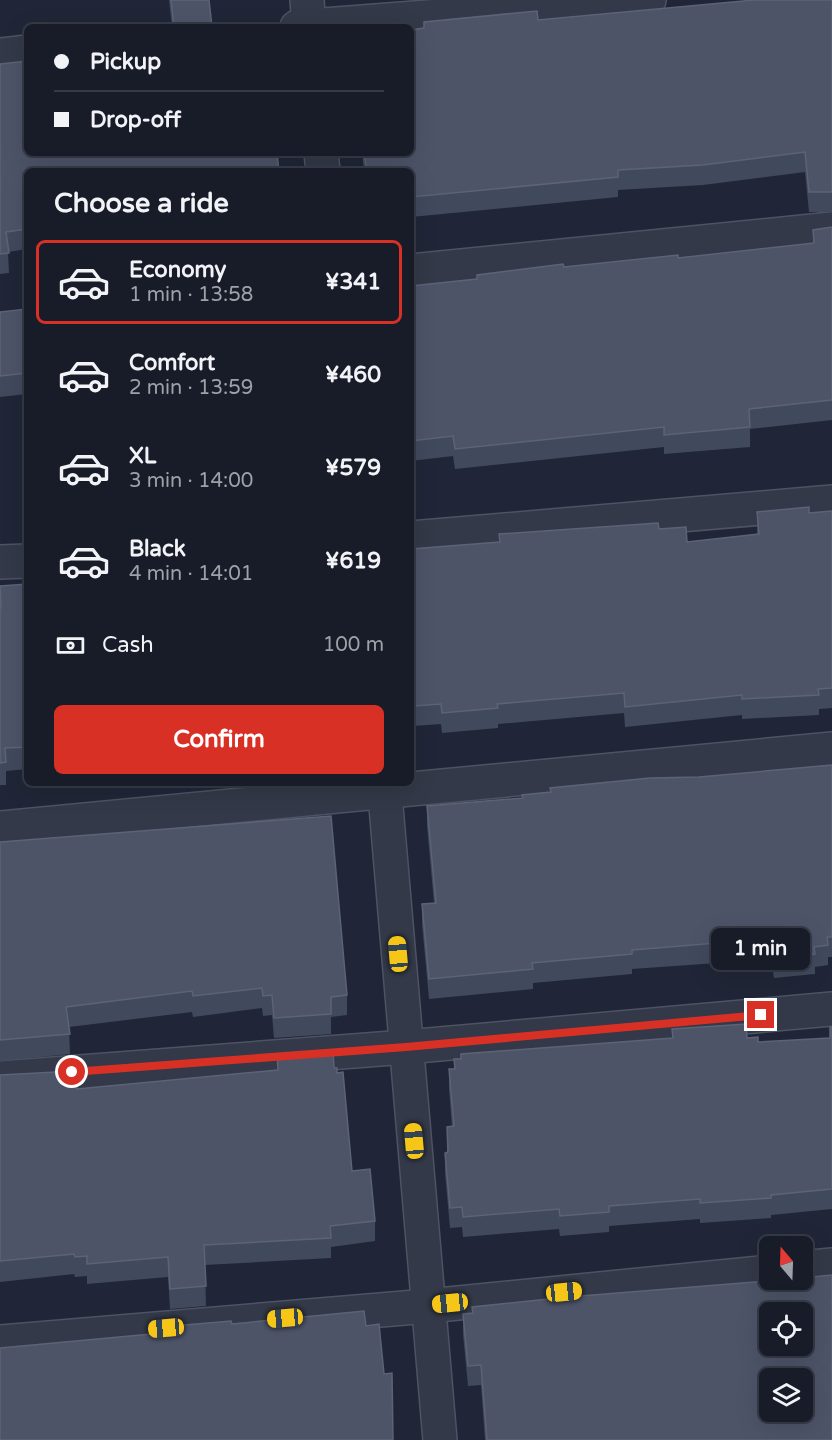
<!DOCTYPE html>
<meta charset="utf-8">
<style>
:root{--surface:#181c29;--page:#212531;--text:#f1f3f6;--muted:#9fa1a8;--line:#363a46;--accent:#d93025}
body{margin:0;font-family:"Varela Round",sans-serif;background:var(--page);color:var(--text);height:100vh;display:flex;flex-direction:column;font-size:22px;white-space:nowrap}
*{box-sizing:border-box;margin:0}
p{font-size:20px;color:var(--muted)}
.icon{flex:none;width:33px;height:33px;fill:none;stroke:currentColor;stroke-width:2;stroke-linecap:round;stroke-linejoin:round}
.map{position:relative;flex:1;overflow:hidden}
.panel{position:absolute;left:24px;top:168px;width:390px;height:618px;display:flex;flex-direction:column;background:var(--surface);border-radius:9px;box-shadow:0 6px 24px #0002,0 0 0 2px var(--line)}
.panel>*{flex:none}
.top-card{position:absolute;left:24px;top:24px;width:390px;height:132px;border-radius:9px;box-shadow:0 6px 24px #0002,0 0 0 2px var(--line);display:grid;align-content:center;height:132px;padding:0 30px;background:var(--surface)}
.needle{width:39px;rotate:341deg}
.controls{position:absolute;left:759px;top:1236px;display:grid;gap:12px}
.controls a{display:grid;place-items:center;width:54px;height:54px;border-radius:9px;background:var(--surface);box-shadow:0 6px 24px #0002,0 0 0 2px var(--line);font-size:30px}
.end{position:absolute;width:27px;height:27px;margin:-14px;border:8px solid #d93025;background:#fff;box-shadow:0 0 0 3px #fff}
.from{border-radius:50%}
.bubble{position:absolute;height:42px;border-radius:9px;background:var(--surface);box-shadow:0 6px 24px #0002,0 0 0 2px var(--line);font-size:20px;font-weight:700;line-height:42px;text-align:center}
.car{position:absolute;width:18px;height:36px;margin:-18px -9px;border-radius:8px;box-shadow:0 0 4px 2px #0007;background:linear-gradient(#f5c518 24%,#345 0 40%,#f5c518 0 76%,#345 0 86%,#f5c518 0)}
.top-card b{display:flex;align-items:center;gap:21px;height:57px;font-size:22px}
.top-card b+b{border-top:2px solid var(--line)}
.top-card i{width:15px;height:15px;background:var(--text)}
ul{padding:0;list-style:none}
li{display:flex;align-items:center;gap:18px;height:84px;margin:0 12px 9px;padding:0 18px;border:3px solid transparent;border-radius:9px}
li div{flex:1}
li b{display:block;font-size:22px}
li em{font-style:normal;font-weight:700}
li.current{border-color:var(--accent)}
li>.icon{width:54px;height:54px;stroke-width:1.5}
h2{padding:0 30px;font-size:27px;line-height:72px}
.pay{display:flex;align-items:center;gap:15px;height:66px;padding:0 30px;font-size:22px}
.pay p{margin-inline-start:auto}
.cta{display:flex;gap:12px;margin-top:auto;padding:12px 30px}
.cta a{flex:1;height:69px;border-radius:9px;background:var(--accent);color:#fff;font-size:24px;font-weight:700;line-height:69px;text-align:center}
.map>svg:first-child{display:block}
</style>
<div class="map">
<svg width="832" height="1440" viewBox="0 0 832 1440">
<rect width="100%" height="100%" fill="#202637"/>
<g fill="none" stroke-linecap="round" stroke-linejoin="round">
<defs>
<g id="minor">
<polyline points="297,27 649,0"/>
<polyline points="0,55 27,52"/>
<polyline points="411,271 832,229"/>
<polyline points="411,538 832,502"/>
<polyline points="0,562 27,561"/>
<polyline points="0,828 832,749"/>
<polyline points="0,1078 406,1047 832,1009"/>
<polyline points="802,1268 832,1265"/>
<polyline points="0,1342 428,1306 770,1272"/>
</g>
<g id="tertiary">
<polyline points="307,0 309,27"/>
<polyline points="321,153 323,171"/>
<polyline points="384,783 440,1440"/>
</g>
</defs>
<use href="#minor" stroke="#4e5363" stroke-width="36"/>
<use href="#tertiary" stroke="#4e5363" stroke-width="36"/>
<use href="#minor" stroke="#333948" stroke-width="33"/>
<use href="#tertiary" stroke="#333948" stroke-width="33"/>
</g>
<g fill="#41495d">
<polygon points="169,0 209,0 212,27 172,27"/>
<polygon points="832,0 832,212 809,212 805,172 703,185 618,190 618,197 411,217 411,171 364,171 362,153 411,153 424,22 538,20"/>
<polygon points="0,64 27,171 27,249 8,252 9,273 0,274"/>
<polygon points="832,227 832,420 750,429 750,447 664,454 664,447 455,469 453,456 411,461 411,286 477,279 477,275 678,258 813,243 813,230"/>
<polygon points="27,309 27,394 0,397 0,312"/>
<polygon points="832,511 832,708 819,709 819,715 742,719 742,715 625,727 624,713 498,724 498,728 442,733 441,724 413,726 411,706 411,654 412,654 411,638 411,549 499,542 499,534 659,529 687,542 757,534 757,512 809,513"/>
<polygon points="27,584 27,769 6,771 6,785 0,785 0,586"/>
<polygon points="832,765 832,957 828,957 828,965 815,967 815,974 774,978 772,965 718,969 717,963 632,969 632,974 533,983 533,989 429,999 422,924 422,904 434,903 427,826 427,806 522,798 699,777"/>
<polygon points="0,842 347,995 347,1015 331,1017 331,1034 274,1038 272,1015 263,1016 262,1008 193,1017 192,1012 69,1027 70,1054 0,1061"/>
<polygon points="830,1027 832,1027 832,1209 771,1215 771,1218 700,1223 700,1219 609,1226 609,1232 560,1236 559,1229 463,1237 462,1227 450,1228 445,1173 445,1153 447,1152 447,1127 452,1127 449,1089 449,1069 454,1069 454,1059 672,1038 672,1029 747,1038 758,1042 830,1038"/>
<polygon points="277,1055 334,1068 352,1171 375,1221 375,1241 331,1247 331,1258 205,1265 206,1306 170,1309 168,1277 87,1284 87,1276 75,1277 74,1274 0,1282 0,1075 77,1089 277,1070"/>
<polygon points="463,1314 832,1440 485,1440 481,1385 468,1386 463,1334"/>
</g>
<g fill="#4d5468" stroke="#5c6377" stroke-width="1.5" fill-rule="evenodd">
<polygon points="171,0 209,0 212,27 174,27"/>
<polygon points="754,0 832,0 832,192 809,192 805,152 703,165 618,170 618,177 411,197 411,171 367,171 364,153 411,153 411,30 424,28 424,22 537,11 538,20"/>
<polygon points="27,61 27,153 277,153 279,171 27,171 27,229 6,232 9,253 0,254 0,64"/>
<polygon points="832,227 832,400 749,409 750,427 664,435 664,427 455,449 453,436 411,441 411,286 477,279 477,275 563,264 564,267 678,255 678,258 814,243 813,230"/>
<polygon points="27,309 27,373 0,376 0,312"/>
<polygon points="809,507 809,513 832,511 832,688 818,689 819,695 742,699 742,695 625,707 624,693 497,704 498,708 442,713 441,704 413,706 411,686 411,654 413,654 411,618 411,549 500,542 499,534 658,523 659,529 686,527 687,542 759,534 757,512"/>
<polygon points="27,584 27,747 5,748 6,762 0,763 0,608 1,608 0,586"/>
<polygon points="832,765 832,937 827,937 828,945 814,947 815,954 774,958 772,945 718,949 717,943 632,950 632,954 532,963 533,969 429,979 422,904 436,903 427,806 523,798 522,795 551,792 550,788 650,778 699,777"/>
<polygon points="331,816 347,995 331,997 331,1014 274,1018 272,995 263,996 262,988 193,996 192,991 66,1007 70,1034 0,1040 0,842"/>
<polygon points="746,1024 747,1038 758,1037 758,1042 830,1038 830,1027 832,1027 832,1189 771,1195 771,1198 700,1203 700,1199 609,1206 609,1212 560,1216 559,1209 463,1217 462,1207 450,1208 445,1153 448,1152 447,1127 454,1126 449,1069 455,1069 454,1059 461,1059 461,1054 673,1038 672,1029"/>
<polygon points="333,1051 334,1068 337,1068 337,1073 343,1072 352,1171 370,1169 375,1221 330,1226 331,1238 204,1245 206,1286 170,1289 168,1257 87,1264 87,1256 75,1257 74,1254 0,1261 0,1075 74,1071 77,1089 278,1070 277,1055"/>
<path d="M832 1275V1440H487L481 1365 468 1366 463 1314 473 1313 472 1307 568 1297 781 1280H802V1278ZM770 1312H802V1346H770ZM770 1378H802V1412H770Z"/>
<polygon points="364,1311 366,1326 379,1324 384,1374 392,1373 393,1440 0,1440 0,1348 173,1332 173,1326 231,1321 232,1324"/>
</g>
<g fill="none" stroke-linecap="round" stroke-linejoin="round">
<polyline stroke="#d93025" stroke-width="8" points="72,1072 406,1047 761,1015"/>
</g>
</svg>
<div class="controls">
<a><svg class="needle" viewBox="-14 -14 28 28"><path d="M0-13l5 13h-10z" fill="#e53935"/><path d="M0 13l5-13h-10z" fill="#9fa1a8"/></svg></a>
<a><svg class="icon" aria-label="locate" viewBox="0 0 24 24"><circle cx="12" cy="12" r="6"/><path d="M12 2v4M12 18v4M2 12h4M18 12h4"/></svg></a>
<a><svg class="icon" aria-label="layers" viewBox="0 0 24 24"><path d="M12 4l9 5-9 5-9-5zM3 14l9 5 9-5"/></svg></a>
</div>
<i class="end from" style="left:72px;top:1072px"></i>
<i class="end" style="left:761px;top:1015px"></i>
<div class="bubble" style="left:711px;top:928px;width:99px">1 min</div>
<i class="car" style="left:398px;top:954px;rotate:355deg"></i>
<i class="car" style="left:414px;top:1141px;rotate:355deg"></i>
<i class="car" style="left:564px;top:1292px;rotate:84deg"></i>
<i class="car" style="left:450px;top:1303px;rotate:264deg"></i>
<i class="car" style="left:285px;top:1318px;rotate:265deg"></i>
<i class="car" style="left:166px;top:1328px;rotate:265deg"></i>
<div class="top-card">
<b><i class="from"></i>Pickup</b>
<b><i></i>Drop-off</b>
</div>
<section class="panel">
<h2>Choose a ride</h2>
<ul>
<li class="current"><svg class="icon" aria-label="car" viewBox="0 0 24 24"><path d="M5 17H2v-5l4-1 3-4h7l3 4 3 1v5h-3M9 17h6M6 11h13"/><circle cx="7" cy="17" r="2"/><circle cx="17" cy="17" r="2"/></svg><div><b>Economy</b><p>1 min · 13:58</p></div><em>¥341</em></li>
<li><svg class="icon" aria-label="car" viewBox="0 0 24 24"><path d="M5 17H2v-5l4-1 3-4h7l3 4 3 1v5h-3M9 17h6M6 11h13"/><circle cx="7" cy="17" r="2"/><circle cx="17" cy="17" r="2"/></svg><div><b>Comfort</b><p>2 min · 13:59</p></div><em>¥460</em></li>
<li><svg class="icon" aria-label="car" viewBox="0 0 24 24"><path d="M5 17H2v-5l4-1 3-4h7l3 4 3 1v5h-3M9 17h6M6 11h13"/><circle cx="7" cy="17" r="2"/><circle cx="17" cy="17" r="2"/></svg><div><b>XL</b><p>3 min · 14:00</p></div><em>¥579</em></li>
<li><svg class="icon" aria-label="car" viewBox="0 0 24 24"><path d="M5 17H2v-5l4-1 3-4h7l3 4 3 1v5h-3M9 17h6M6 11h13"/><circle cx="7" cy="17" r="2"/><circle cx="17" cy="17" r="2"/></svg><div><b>Black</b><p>4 min · 14:01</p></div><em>¥619</em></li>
</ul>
<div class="pay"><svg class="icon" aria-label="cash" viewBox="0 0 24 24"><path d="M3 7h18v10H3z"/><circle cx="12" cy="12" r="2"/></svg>Cash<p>100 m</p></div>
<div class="cta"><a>Confirm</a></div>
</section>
</div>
